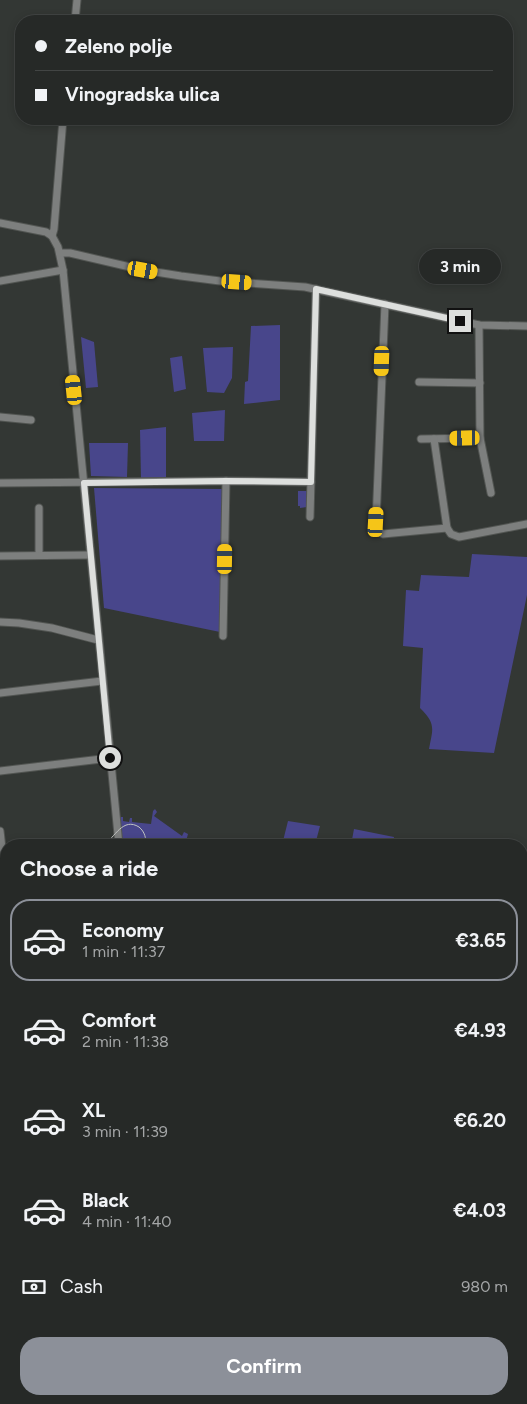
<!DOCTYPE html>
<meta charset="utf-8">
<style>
:root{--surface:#262927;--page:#323533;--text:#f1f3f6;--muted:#a4a6a7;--line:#424544;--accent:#8c9099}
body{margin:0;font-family:Figtree,sans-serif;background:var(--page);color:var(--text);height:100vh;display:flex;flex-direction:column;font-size:19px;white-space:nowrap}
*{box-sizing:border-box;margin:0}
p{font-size:16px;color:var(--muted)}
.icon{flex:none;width:28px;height:28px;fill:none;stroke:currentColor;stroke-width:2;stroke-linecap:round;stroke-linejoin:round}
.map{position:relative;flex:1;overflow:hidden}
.side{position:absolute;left:0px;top:839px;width:528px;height:566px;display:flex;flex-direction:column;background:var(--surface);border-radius:20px 20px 0 0;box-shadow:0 2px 8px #0003,0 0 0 1px var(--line)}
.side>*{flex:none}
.hud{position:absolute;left:15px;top:15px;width:498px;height:110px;border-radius:20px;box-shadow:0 2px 8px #0003,0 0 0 1px var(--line);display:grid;align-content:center;height:110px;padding:0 20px;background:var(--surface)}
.end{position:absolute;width:22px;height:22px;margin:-11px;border:6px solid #dddfdd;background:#111;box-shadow:0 0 0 2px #111}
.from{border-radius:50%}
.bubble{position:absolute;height:35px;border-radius:18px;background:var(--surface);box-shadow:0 2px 8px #0003,0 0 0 1px var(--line);font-size:16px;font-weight:700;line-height:35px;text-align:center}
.car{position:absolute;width:15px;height:30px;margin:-15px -8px;border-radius:6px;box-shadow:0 0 4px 1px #0007;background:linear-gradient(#f5c518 24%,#345 0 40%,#f5c518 0 76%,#345 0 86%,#f5c518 0)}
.hud b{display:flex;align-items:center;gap:18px;height:48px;font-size:19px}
.hud b+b{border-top:1px solid var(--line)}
.hud i{width:12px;height:12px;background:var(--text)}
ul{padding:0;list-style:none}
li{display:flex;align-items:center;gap:15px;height:82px;margin:0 10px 8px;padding:0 10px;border:2px solid transparent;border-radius:20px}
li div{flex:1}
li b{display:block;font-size:19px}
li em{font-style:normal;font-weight:700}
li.on{border-color:var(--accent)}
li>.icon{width:45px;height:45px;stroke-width:1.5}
h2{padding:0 20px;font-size:22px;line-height:60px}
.pay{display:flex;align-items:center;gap:12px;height:55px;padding:0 20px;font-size:19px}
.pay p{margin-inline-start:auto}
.primary-button{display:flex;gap:10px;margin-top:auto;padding:10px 20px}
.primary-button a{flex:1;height:58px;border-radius:20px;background:var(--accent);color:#fff;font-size:20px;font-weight:700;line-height:58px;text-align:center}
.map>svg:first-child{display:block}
</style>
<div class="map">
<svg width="527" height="1404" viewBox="0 0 527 1404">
<rect width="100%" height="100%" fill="#333734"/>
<g fill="#48468b">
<polygon points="280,325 280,400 244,404 245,382 248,381 251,326"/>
<polygon points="81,337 94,342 98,387 86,388"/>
<polygon points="233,347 232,378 224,393 207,392 203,348"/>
<polygon points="182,356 186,389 174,392 170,358"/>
<polygon points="225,410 224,441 194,441 192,413"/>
<polygon points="166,427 166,478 141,479 140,430"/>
<polygon points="89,443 128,443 127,477 91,476"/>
<polygon points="94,488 223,489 220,632 104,608"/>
<polygon points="298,491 308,491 307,507 300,508 300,506 298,506"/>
<path d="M472 554 527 557V595L494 753 429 749C433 728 436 724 420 708L423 648 403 646 406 590 419 591 421 575 469 577Z"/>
<polygon points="155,809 157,812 154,816 182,836 184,832 188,834 185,845 124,845 121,842 119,819 121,817 123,817 123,821 129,822 130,818 132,818 132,822 151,824 153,811"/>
<polygon points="288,821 320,826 316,841 335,845 282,845"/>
<polygon points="354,829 394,837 393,845 351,845"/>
<polygon points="288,1399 313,1399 313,1404 287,1404"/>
</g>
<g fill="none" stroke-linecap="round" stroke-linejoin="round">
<defs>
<g id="street">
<polyline points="75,21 77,0"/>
<polyline points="63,119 54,229 52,236 58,247 63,270 119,845"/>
<polyline points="0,223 46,232 52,236"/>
<polyline points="60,253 70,253 143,270 181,276 220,281 305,287 479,325 527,326"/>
<polyline points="0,281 63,270"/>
<polyline points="385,304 376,522 378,531 383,534 447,528 451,534 459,537 527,524"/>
<polyline points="479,325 480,438 491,493"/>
<polyline points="419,382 480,383"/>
<polyline points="0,417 31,420"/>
<polyline points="421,439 480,438"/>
<polyline points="434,439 447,528"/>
<polyline points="0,483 226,481 311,482"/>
<polyline points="39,508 39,555"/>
<polyline points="310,517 316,289"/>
<polyline points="0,556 90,555"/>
<polyline points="0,622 19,623 52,628 98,640"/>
<polyline points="223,636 226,481"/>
<polyline points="0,693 102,681"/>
<polyline points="0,771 110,758"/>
<polyline points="0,831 4,865"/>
<polyline points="0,1036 6,1035"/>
<polyline points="131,1399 131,1404"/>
<polyline points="171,1399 173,1404"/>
<polyline points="282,1404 282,1399"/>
</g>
<g id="secondary">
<polyline points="0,866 6,865"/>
<polyline points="521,931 527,932"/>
<polyline points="0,962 6,961"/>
<polyline points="521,1358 527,1359"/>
<polyline points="0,1379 6,1379"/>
</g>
</defs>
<use href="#street" stroke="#525552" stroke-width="9"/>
<use href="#secondary" stroke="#525552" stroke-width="12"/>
<use href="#street" stroke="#7d7f7e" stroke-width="7"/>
<use href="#secondary" stroke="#a5a8a6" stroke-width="10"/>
<g stroke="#c1c4c2" stroke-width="1">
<path d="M104 845C115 837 123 817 139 827 145 832 146 838 146 845"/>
<polyline points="0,859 6,858"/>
<polyline points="0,869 6,869"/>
<polyline points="0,1378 6,1378"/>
</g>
<defs>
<g id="rail">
<polyline points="0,1075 6,1075"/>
<polyline points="0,1083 6,1083"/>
<polyline points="521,1095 527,1095"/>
</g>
</defs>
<use href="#rail" stroke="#c1c4c2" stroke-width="4"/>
<use href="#rail" stroke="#1c1e1d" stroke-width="2" stroke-dasharray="5.5" stroke-linecap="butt"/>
</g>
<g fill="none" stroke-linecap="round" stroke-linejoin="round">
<polyline stroke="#dddfdd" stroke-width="6" points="110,758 84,483 226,481 311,482 316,289 460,321"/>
</g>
</svg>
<i class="end from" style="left:110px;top:758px"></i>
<i class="end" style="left:460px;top:321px"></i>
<div class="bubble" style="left:419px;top:249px;width:82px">3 min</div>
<i class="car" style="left:143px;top:270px;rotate:100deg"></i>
<i class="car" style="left:237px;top:282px;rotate:94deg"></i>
<i class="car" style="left:382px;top:361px;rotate:182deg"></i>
<i class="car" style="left:74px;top:390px;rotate:354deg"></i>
<i class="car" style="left:465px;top:438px;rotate:269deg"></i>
<i class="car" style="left:376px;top:522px;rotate:3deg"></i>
<i class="car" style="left:225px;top:559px;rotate:1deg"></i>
<div class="hud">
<b><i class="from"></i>Zeleno polje</b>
<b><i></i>Vinogradska ulica</b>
</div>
<section class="side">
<h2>Choose a ride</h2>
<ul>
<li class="on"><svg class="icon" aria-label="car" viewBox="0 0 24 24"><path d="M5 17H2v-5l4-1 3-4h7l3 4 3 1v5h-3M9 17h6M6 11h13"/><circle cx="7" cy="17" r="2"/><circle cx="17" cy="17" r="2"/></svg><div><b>Economy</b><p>1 min · 11:37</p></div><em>€3.65</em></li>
<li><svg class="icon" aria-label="car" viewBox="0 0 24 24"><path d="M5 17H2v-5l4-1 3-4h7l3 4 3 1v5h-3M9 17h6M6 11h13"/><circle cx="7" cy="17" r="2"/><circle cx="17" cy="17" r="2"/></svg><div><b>Comfort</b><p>2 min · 11:38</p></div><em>€4.93</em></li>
<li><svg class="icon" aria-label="car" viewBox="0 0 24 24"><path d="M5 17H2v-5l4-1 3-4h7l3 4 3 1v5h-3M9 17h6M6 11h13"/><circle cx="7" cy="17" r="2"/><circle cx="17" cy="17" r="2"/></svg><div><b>XL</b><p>3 min · 11:39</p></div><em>€6.20</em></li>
<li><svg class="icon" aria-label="car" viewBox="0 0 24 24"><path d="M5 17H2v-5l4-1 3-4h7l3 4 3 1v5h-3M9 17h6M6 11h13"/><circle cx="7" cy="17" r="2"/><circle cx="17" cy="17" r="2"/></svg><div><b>Black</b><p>4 min · 11:40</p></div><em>€4.03</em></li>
</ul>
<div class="pay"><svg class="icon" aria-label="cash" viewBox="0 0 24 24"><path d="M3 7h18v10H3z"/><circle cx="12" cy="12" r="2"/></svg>Cash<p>980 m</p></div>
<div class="primary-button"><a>Confirm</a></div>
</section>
</div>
